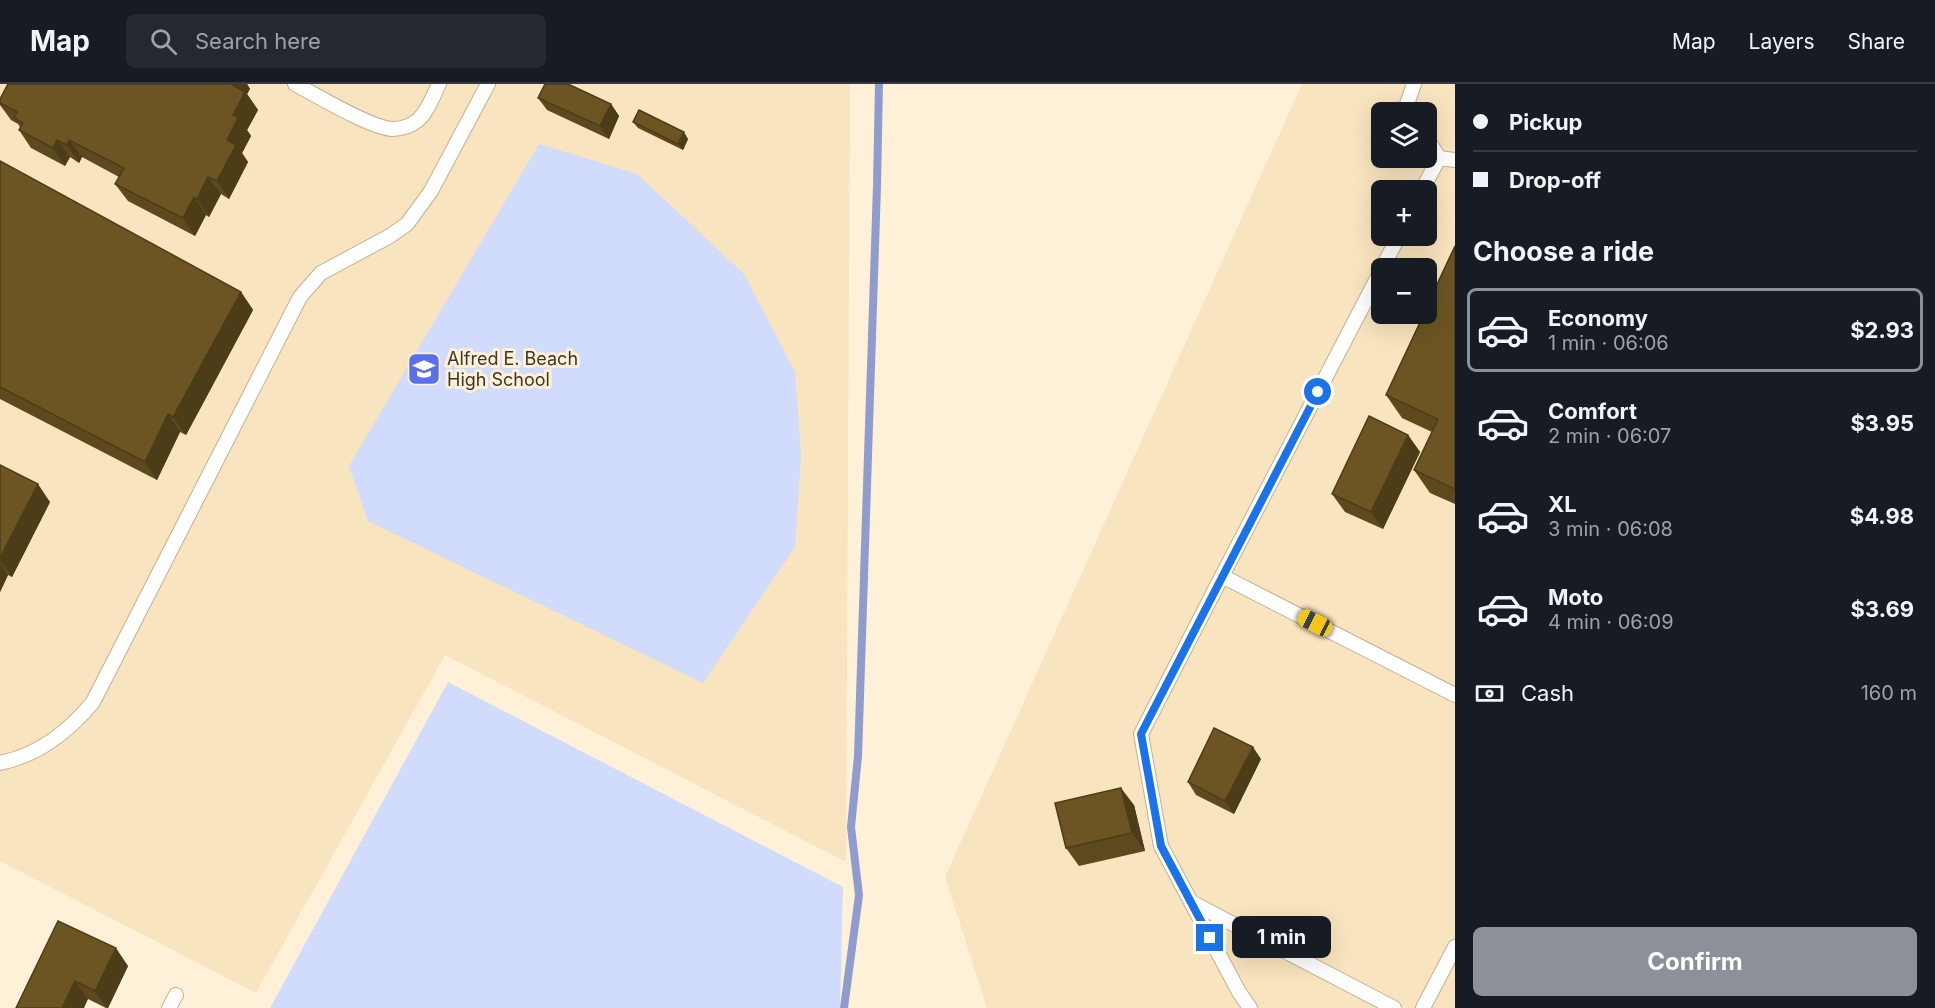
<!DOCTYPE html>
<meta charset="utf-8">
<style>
:root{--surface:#171b24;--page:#242831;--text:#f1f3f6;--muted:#9ea1a6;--line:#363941;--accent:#8c9099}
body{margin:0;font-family:Inter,sans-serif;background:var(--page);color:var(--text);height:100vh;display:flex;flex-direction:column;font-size:22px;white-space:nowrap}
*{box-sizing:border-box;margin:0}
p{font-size:20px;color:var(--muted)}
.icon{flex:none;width:33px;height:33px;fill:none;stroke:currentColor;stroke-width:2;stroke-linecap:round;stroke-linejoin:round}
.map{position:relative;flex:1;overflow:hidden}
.details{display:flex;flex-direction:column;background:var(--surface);width:480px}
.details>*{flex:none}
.top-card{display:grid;align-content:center;height:132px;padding:0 18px;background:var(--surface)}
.controls{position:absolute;left:1371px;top:18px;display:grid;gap:12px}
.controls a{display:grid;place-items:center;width:66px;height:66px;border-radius:9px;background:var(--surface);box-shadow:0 6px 24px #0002;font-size:30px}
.end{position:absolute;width:27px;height:27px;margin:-14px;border:8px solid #1a73e8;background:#fff;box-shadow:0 0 0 3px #fff}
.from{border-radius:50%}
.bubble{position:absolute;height:42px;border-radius:9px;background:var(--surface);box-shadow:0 6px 24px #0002;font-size:20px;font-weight:700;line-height:42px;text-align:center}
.car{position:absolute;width:18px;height:36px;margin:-18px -9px;border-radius:8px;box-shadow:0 0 4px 2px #0007;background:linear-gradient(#f5c518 24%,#345 0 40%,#f5c518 0 76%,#345 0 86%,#f5c518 0)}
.top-card b{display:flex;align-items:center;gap:21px;height:57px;font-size:22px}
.top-card b+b{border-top:2px solid var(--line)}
.top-card i{width:15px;height:15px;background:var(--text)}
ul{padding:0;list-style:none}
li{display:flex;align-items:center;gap:18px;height:84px;margin:0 12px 9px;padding:0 6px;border:3px solid transparent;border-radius:9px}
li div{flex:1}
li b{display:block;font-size:22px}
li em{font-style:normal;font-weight:700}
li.on{border-color:var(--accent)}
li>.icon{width:54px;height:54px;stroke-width:1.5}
h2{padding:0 18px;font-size:27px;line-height:72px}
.pay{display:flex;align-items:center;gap:15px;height:66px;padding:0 18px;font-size:22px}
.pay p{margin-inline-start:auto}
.action{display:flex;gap:12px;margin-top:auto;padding:12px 18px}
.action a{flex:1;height:69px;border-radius:9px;background:var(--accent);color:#fff;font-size:24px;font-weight:700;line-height:69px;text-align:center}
header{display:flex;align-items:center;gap:36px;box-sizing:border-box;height:84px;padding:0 30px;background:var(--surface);border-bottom:2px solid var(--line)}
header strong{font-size:28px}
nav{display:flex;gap:33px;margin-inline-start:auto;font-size:21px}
.search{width:420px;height:54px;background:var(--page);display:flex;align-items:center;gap:15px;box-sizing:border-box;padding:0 21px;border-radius:9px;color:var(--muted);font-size:22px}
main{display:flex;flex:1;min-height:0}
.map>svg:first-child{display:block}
</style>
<header>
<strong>Map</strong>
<div class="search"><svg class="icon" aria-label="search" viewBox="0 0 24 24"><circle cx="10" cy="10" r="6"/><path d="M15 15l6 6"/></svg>Search here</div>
<nav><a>Map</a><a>Layers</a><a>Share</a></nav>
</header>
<main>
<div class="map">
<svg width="1455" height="924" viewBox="0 0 1455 924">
<rect width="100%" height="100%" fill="#fff1d8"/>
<g fill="#f8e4be" fill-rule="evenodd">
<polygon points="0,0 850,0 846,778 445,571 256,909 0,777"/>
<path d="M1302 0H1455V924H987L945 793ZM1382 28H1426V74H1382ZM1382 106H1426V152H1382ZM1382 184H1426V230H1382Z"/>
</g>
<g fill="#d1dbfb">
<polygon points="539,60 637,90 744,190 795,288 801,371 795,463 703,599 368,437 349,382"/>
<polygon points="448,598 843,803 840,924 270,924"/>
</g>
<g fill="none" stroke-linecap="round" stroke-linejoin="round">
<polyline stroke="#8e9dcd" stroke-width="8" points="844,924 859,811 851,743 858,672 877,102 879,0"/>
<defs>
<g id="service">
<path d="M295 0C316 11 371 44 392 45 401 45 411 42 418 36 428 27 433 12 439 0"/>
<polyline points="1412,28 1407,20 1414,0"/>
<polyline points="1426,53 1439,74"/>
<polyline points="1422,106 1439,74 1455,76"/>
<polyline points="1382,184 1399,152"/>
<polyline points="1382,185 1222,492 1455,611"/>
<polyline points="1222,492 1141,650 1161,762 1191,818 1394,924"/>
<path d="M0 679C39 671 68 648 93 618L300 213 321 189 390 152 407 140 431 107 488 0"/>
<polyline points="1191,818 1239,908 1250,924"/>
<polyline points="169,924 176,911"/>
<polyline points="1423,924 1455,863"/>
</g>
</defs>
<use href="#service" stroke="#c1b193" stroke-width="16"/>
<use href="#service" stroke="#fff" stroke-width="14"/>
</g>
<g fill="#5d491e">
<polygon points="8,0 247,0 250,5 247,10 258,26 247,46 251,52 242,69 248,78 229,115 221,110 209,133 206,131 195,152 128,117 115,100 119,93 82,73 79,79 70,73 65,82 31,64 19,46 20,43 18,40 11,36 0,21 0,15"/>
<polygon points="538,14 611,20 619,32 609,55 547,26"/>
<polygon points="633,38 688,55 683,66 638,44"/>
<polygon points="0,77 241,208 253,226 186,351 180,348 157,396 0,315"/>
<polygon points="1455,162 1455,420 1430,409 1414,386 1432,348 1402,334 1386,311"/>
<polygon points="1408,351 1420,368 1383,445 1345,428 1332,410"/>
<polygon points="0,381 50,418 12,493 8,491 0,508"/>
<polygon points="1261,675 1234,730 1196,711 1188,698"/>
<polygon points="1134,721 1145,767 1079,782 1066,764"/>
<polygon points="58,837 128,882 108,924 106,924 88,915 16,924"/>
</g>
<g fill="#4c3c18">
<polygon points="231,0 247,0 250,5 247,10 258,26 247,46 251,52 242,69 248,78 229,115 217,97 233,31"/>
<polygon points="611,20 619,32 609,55 600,42"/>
<polygon points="684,48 688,55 683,66 678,60"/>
<polygon points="57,56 70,73 65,82 53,64"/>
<polygon points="69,56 82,73 79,79 67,61"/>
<polygon points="208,93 221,110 209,133 197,115"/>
<polygon points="194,113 206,131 195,152 183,134"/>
<polygon points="241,208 253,226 186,351 173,333"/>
<polygon points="168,330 180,348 157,396 145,378"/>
<polygon points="1408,351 1420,368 1383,445 1371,428"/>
<polygon points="38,400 50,418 12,493 0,476 0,474"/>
<polygon points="0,479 8,491 0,508"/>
<polygon points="1253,663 1261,675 1234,730 1225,717"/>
<polygon points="1121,704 1134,721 1145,767 1132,749"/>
<polygon points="116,864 128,882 108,924 107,924 95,907"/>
<polygon points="75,897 88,915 84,924 62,924"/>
</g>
<g fill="#6c5523" stroke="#4c3c18" stroke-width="1.5">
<polygon points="8,0 231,0 245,8 233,31 238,34 227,56 236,61 217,97 208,93 197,115 194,113 183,134 115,100 124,84 69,56 67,61 57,56 53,64 19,46 23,39 14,34 17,28 0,19 0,15"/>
<polygon points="545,0 568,0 611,20 600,42 538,14"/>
<polygon points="639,26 684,48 678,60 633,38"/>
<polygon points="0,77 241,208 173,333 168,330 145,378 0,303"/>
<polygon points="1455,162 1455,405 1414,386 1438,335 1386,311 1424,230 1426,230 1426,224"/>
<polygon points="1369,332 1408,351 1371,428 1332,410"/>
<polygon points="0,381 38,400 0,474"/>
<polygon points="1214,644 1253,663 1225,717 1188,698"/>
<polygon points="1121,704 1132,749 1066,764 1055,719"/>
<polygon points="58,837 116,864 95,907 75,897 62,924 16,924"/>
</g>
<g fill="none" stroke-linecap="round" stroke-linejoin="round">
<polyline stroke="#1a73e8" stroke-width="8" points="1210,854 1161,762 1141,650 1318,308"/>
</g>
<defs>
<symbol id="school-square" viewBox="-11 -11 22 22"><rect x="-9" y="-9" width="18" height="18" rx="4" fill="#5970e7" stroke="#fff1d8"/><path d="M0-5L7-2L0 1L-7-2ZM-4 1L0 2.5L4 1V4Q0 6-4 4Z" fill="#fff"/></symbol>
</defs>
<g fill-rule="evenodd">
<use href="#school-square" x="405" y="266" width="38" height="38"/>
</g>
<g text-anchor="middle" stroke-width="6" stroke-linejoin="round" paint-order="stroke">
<g font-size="18" fill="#3d372a" stroke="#fff1d8" text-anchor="start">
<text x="447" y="281">Alfred E. Beach<tspan x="447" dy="21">High School</tspan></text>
</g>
</g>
</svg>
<div class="controls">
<a><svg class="icon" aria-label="layers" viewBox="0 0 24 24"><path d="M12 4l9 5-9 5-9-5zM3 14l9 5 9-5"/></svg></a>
<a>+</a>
<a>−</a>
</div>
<i class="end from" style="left:1318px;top:308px"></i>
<i class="end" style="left:1210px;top:854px"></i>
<div class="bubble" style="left:1232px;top:832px;width:99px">1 min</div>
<i class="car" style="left:1315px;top:539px;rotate:297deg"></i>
</div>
<section class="details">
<div class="top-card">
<b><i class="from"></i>Pickup</b>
<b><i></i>Drop-off</b>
</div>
<h2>Choose a ride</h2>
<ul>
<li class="on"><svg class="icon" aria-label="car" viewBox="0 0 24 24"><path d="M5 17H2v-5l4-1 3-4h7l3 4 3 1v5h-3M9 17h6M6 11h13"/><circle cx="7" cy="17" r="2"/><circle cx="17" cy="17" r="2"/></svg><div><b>Economy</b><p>1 min · 06:06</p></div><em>$2.93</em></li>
<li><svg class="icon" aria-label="car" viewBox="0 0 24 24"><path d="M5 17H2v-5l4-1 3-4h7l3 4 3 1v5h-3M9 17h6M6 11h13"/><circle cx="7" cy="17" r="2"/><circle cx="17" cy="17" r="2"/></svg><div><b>Comfort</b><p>2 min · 06:07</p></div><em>$3.95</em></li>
<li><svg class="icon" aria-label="car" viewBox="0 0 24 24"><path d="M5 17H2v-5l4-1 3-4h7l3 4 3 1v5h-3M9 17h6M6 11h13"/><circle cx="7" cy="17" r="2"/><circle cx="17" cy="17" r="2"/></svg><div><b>XL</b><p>3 min · 06:08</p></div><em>$4.98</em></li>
<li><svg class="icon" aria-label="car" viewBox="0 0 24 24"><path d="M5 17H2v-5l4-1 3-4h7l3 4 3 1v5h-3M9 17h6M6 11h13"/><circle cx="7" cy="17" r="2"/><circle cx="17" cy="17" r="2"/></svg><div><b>Moto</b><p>4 min · 06:09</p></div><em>$3.69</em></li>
</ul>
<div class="pay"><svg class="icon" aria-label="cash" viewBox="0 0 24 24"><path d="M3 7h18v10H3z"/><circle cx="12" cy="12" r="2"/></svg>Cash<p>160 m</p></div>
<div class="action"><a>Confirm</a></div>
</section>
</main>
